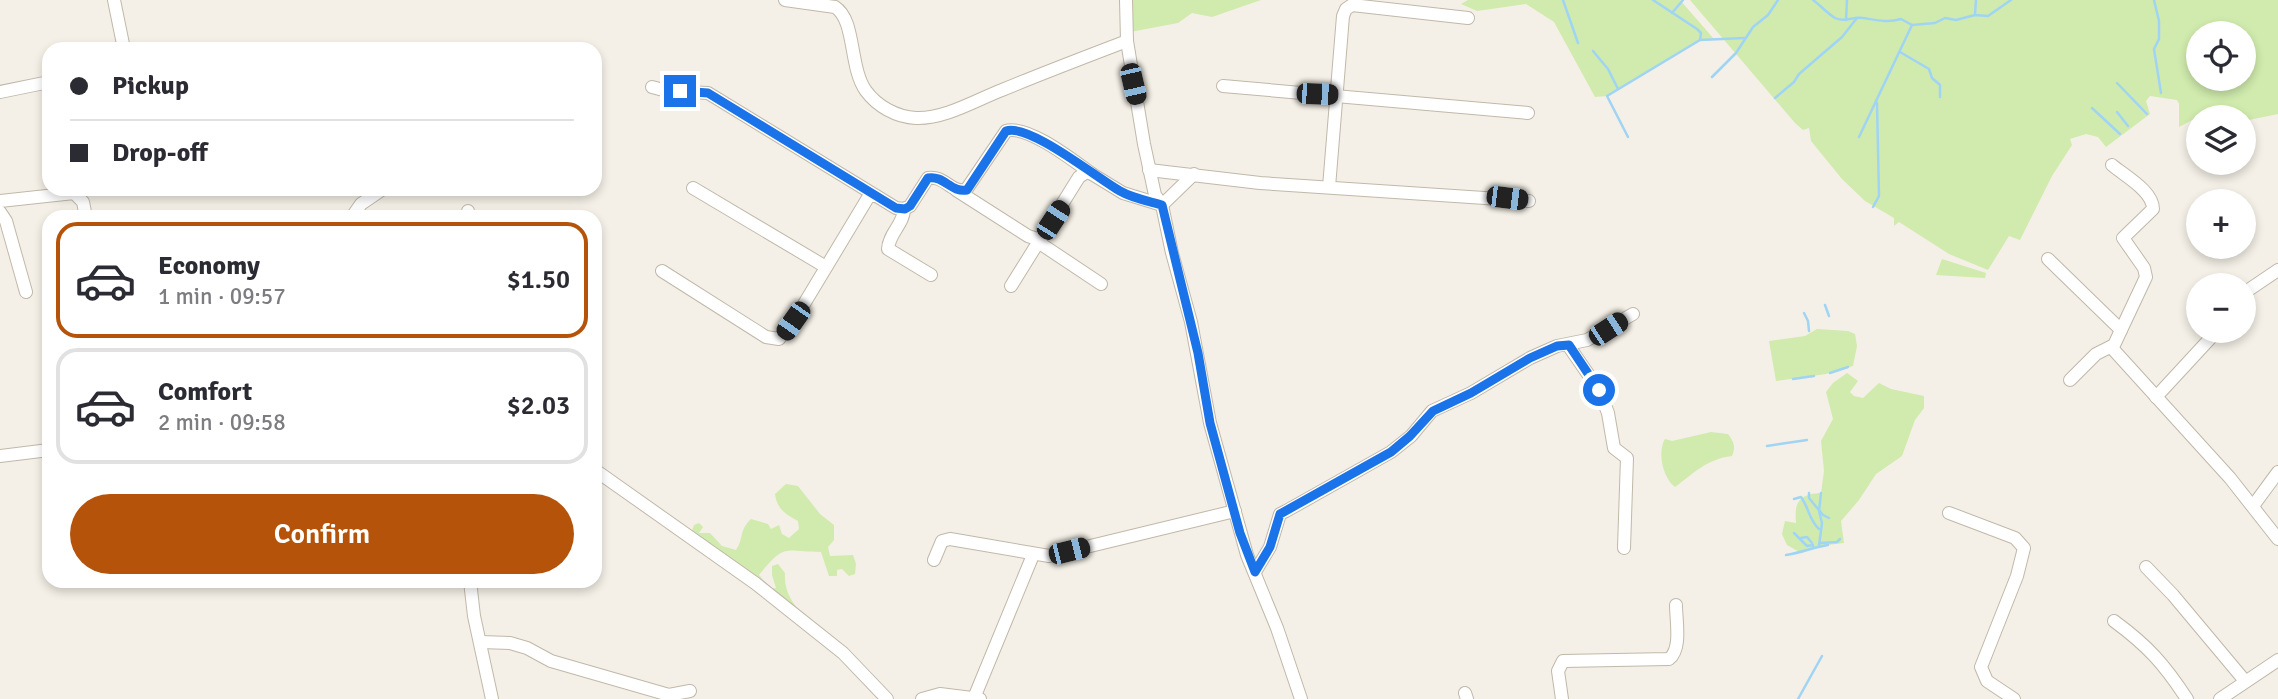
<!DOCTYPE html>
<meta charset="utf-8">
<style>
:root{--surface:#fff;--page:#f2f2f3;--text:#2b2b33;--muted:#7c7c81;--line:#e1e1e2;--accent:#b45309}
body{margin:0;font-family:Signika,sans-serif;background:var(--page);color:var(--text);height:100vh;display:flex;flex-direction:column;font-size:26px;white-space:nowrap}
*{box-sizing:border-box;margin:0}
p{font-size:23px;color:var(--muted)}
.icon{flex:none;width:38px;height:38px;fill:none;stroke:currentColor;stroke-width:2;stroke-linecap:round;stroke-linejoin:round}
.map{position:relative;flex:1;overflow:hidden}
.panel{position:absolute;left:42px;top:210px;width:560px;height:378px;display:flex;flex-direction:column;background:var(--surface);border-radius:21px;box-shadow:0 4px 10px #0003}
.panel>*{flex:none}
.top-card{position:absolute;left:42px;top:42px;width:560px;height:154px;border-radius:21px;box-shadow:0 4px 10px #0003;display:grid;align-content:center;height:154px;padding:0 28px;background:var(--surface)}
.fabs{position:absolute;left:2186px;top:21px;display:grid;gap:14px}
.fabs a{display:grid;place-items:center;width:70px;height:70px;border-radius:50%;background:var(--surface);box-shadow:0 4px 10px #0003;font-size:35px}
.end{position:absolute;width:32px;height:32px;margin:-16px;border:9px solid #1a73e8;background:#fff;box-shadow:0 0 0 4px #fff}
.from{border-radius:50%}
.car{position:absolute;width:21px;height:42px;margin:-21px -10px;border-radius:9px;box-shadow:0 0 5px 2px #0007;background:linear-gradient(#222 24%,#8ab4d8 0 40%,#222 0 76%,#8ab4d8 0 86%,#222 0)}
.top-card b{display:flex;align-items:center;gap:24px;height:66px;font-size:26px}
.top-card b+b{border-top:2px solid var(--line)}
.top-card i{width:18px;height:18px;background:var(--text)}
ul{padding:12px 0 0;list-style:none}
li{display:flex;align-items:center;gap:21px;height:116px;margin:0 14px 10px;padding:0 14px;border:4px solid var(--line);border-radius:21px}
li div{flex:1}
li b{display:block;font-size:26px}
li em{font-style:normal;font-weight:600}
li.current{border-color:var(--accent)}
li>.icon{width:63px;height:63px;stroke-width:1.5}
.action{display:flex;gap:14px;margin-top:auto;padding:14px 28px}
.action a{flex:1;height:80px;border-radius:42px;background:var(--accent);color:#fff;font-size:28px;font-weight:600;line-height:80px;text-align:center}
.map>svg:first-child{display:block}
</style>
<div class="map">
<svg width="2278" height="699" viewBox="0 0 2278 699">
<rect width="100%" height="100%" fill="#f4f0e7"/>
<g fill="#d0ebad" fill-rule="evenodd">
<polygon points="1127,0 1261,0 1212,17 1192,13 1178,23 1130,32"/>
<polygon points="1468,0 1680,0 1714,39 1700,40 1607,96 1595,97 1554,22 1526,4 1477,11 1461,4"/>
<path d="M1690 0H2278V114L2244 121 2239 110 2220 117 2218 114 2211 117H2198L2179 127V104L2177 100 2150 96 2146 101 2150 114 2106 147 2098 137 2086 134 2070 139 2072 145 2052 176 2020 240 2009 236 1988 270 1949 254 1899 222 1894 226V218L1865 201 1842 179 1811 141 1809 128 1803 130 1795 123ZM2198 33H2244V79H2198Z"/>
<polygon points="1942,259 1986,273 1985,278 1936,275"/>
<polygon points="1817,329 1848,331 1855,334 1857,346 1853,366 1826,374 1776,381 1769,341 1805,336"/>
<path d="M1847 373 1858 381 1850 392 1854 396 1863 398 1879 383 1891 389 1924 396V408L1915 420 1902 456 1876 474 1859 500 1841 521 1844 543 1819 546 1801 553 1787 545 1782 534 1785 521 1796 523C1794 502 1799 494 1821 493L1824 471 1821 441 1833 419 1826 392 1833 383Z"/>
<path d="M1711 432 1728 434C1734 442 1736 447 1732 456 1707 459 1694 473 1675 487 1663 478 1657 452 1665 439L1672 441Z"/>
<path d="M786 484 798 486 820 514 834 525V540L828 547 830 556 853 555 856 564 855 574 849 576 842 569 837 570V576H829L821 552C784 552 786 542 759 575L771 589 776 588 772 575V566L778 564 785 573C782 612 827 628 849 653L847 665 817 638 733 573 692 531 694 525 699 523 703 527 699 533H710L722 546 736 550C744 538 739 530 751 519L768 524 771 529 779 525 782 534 789 538 799 529 798 521C785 514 777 509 775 494Z"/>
</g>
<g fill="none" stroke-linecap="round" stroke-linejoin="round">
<g stroke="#a0d4f5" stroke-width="2.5">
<polyline points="1563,0 1578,43"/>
<polyline points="1653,0 1697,29 1701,33 1700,40"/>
<path d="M1813 0C1820 5 1827 13 1835 18 1845 23 1853 16 1863 18 1876 20 1888 23 1901 19L1912 25 1935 23 1945 18 1956 20 1975 15 1988 16 2011 0"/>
<polyline points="2154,0 2159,21 2159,39 2154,49 2161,93"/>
<polyline points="1672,13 1683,0"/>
<polyline points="1975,14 1976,0"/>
<polyline points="1846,20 1847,0"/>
<polyline points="1593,51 1608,69 1618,89"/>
<polyline points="1900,52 1929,69 1932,78 1940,85 1940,97"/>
<polyline points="1712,77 1736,53 1753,27 1768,15 1778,0"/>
<polyline points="2117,83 2147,114"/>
<polyline points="1775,98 1794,82 1799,74 1842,37 1857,18"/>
<polyline points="2092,108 2120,134"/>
<polyline points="2117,112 2128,126"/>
<polyline points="1628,137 1607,96 1700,40 1744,38"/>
<polyline points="1859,137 1912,25"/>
<polyline points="1873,207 1879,196 1877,103"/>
<polyline points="1825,305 1829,316"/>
<polyline points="1804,313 1808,321 1809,331"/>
<polyline points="1830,373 1848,367"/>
<polyline points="1793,379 1814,376"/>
<polyline points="1767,446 1807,440"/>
<polyline points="1809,493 1809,498 1823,515 1829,518"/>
<path d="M1794 499 1801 497C1809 508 1809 520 1819 529"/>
<polyline points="1794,533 1807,546 1813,545 1813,548"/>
<polyline points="1801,538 1807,537 1812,543"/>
<polyline points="1820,543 1837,542 1840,539"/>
<polyline points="1819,546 1822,523 1819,511 1821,493"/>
<path d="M1786 555C1801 553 1814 547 1828 545"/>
<polyline points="1798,699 1822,656"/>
</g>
<defs>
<g id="minor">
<polyline points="114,0 124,49"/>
<path d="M785 0 835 7C856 20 849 68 866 91 877 106 896 117 916 118 945 119 976 100 1002 90 1043 73 1085 57 1127 41"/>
<polyline points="1126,0 1127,41 1144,144 1155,195 1162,205 1172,253 1191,322 1210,423 1247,555 1277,628 1301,699"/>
<polyline points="1223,86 1528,113"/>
<path d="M652 87 667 91 708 93 896 208 904 209 910 206 928 178C944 175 951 193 966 190L1006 131C1027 124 1074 161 1092 174"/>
<polyline points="0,92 49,82"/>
<polyline points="1149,170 1260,183 1529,201"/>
<polyline points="1329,187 1343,16 1346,9 1352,5 1468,18"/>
<polyline points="693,188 826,267"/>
<polyline points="956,190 1028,236 1037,239 1042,237"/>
<polyline points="0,201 74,193 83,202 86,217"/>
<path d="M904 209C904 224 889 233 888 249L931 275"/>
<polyline points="0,212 6,221 26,292"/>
<polyline points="352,217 361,204 383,189"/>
<polyline points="468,217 468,211"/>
<polyline points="1038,242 1101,284"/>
<polyline points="2048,259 2121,330"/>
<polyline points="662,271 766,337 779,339 801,309 869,196 876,196"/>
<polyline points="1011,286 1079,177 1087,172 1092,174 1123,193 1162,205 1194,174"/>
<polyline points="2244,293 2278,270"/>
<polyline points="1568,345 1599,390 1608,413 1614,448 1627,458 1624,548"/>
<polyline points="2111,347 2230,478 2278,539"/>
<path d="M2070 380 2096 354 2114 345 2146 277 2144 268 2123 238 2153 209C2153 191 2125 176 2112 165"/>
<polyline points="2156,397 2217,331"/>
<polyline points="0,456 49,450"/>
<polyline points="595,470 755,583 843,653 887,699"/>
<polyline points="2253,506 2278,472"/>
<polyline points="1949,513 2015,538 2024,548 2017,576 1981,667 1987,681 2014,699"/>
<polyline points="934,560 942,541 950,539 1049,556 1235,511"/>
<polyline points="2146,567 2173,595 2245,681"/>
<polyline points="1255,572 1270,547 1280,514 1286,511 1391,452 1411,436 1432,411 1471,393 1530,358 1557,346 1587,340 1633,314"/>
<polyline points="470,581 474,616 492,699"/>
<path d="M2114 621C2148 646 2164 664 2187 699"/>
<polyline points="481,642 510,643 527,648 551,661 669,695 690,691"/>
<polyline points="1465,693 1467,699"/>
<polyline points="974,698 1033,555"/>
<polyline points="922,699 940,694 980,699"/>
<path d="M1562 699 1558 671 1563 661 1669 659C1682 649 1676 621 1676 605"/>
<polyline points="2220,699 2278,660"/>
</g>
</defs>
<use href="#minor" stroke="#c1b8a9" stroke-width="14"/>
<use href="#minor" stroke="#fff" stroke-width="12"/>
</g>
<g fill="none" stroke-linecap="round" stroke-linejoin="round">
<path stroke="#1a73e8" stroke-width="9" d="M680 91 708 93 896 208 905 209 910 206 928 178C944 175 951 193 967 190L1006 131C1029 123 1097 178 1120 191 1132 198 1148 201 1162 205L1198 353 1210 423 1240 533 1255 572 1270 547 1280 514 1391 452 1410 436 1433 411 1471 393 1530 358 1557 346 1569 345 1599 390"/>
</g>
</svg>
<div class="fabs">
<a><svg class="icon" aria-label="locate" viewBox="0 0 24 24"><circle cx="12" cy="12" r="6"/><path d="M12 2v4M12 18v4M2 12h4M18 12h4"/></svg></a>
<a><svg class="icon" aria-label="layers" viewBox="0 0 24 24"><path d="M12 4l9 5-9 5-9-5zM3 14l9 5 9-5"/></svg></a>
<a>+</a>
<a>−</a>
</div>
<i class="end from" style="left:1599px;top:390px"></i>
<i class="end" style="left:680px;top:91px"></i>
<i class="car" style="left:1133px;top:84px;rotate:167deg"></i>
<i class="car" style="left:1317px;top:94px;rotate:92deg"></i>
<i class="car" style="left:1507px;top:198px;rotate:97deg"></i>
<i class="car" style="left:1053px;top:220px;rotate:33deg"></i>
<i class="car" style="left:793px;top:321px;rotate:215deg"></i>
<i class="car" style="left:1608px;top:329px;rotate:57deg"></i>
<i class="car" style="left:1069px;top:551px;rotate:76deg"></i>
<div class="top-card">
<b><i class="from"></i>Pickup</b>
<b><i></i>Drop-off</b>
</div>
<section class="panel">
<ul>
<li class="current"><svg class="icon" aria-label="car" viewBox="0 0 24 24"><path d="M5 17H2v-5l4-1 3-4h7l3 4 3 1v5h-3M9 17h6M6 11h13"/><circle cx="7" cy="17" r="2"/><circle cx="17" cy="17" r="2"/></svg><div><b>Economy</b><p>1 min · 09:57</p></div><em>$1.50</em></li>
<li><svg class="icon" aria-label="car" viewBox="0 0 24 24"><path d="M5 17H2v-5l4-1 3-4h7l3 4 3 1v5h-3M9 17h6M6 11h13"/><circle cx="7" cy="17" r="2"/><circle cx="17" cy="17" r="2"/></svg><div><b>Comfort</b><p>2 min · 09:58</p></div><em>$2.03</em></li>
</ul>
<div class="action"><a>Confirm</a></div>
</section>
</div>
